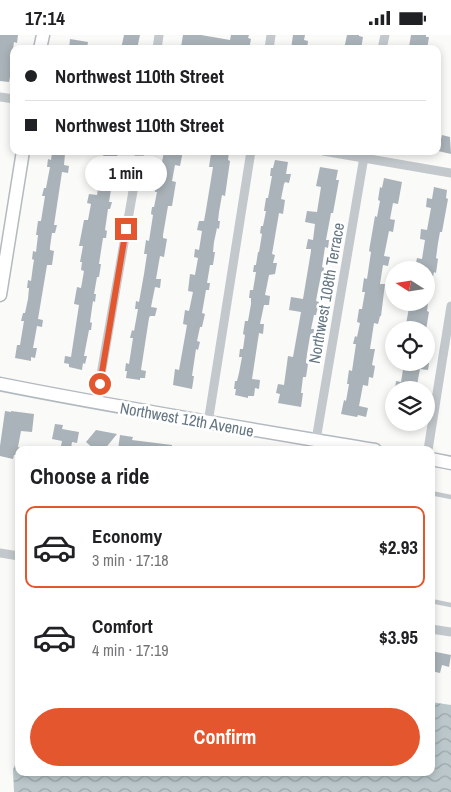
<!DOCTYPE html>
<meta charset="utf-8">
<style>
:root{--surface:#fff;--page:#f2f2f2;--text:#202124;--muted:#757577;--line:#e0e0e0;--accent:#e4572e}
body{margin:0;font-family:"Archivo Narrow",sans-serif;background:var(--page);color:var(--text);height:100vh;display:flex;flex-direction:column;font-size:19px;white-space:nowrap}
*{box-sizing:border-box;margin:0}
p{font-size:16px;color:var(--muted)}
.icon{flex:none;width:28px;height:28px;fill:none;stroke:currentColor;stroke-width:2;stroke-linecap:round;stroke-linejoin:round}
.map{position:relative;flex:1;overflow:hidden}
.side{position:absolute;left:15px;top:411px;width:420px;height:330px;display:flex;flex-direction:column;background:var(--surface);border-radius:10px;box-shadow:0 2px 8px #0003}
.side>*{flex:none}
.banner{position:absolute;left:10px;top:10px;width:431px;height:110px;border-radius:10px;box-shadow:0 2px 8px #0003;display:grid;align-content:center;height:110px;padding:0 15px;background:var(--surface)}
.needle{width:32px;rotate:282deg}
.controls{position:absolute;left:385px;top:226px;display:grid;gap:10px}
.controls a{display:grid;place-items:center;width:50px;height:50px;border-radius:50%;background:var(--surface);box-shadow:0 2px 8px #0003;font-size:25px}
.end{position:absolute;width:22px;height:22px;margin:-11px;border:6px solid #e4572e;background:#fff;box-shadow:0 0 0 2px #fff}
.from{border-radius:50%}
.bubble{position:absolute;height:35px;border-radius:18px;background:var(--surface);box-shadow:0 2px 8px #0003;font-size:16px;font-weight:700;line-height:35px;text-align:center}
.banner b{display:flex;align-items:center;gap:18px;height:48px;font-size:19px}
.banner b+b{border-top:1px solid var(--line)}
.banner i{width:12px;height:12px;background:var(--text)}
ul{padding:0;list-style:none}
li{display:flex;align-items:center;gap:15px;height:82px;margin:0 10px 8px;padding:0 5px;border:2px solid transparent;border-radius:10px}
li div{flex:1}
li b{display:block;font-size:19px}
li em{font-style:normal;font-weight:700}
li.current{border-color:var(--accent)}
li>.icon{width:45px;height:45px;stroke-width:1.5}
h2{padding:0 15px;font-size:22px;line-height:60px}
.button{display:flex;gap:10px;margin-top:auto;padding:10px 15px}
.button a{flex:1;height:58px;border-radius:30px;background:var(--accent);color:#fff;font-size:20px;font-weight:700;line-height:58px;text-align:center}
.status{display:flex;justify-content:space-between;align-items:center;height:35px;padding:0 25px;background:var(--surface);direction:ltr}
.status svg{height:14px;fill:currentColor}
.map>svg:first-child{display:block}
</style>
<div class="status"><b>17:14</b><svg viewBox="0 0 49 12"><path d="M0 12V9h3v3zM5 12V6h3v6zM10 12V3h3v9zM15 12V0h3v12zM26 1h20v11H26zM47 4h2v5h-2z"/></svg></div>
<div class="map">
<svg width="451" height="757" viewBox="0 0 451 757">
<defs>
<pattern id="water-waves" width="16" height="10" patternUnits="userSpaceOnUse" patternTransform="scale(1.25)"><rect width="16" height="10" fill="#bbc7cb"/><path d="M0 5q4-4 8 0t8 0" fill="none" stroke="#9ca6aa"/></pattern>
</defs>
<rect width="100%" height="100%" fill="#fafaf8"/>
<polygon fill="url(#water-waves)" points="431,667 451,670 451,757 14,757 13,735 19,717 19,738 431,738"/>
<g fill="#aab3b9">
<polygon points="0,0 18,0 17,8 14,7 12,21 13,21 12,27 13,28 9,47 0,46"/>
<polygon points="124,0 140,0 137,14 121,14"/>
<polygon points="183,0 201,0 230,5 231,0 249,0 248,3 251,4 249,14 193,14 181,12"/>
<polygon points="293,0 305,0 304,5 308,6 307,14 291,14"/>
<polygon points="347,0 359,0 359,1 363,2 361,14 344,14"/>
<polygon points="411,0 426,0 426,2 429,2 427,14 411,14 409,12"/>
<polygon points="70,4 88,7 87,14 69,14"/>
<polygon points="442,100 450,102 451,119 438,116 438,103 441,104"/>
<polygon points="104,116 118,116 115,136 117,136 115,149 112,149 109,167 112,167 110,174 108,174 105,195 107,196 106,203 103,203 99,229 101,229 99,242 97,242 94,259 96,259 95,267 93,266 90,287 92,288 91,295 89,295 84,321 87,321 85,329 83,328 82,335 69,332 69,329 64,328 65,321 71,322 79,270 74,269 77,252 81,253 84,236 81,235 82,227 80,227 83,211 79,211 84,185 88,185 91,169 87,168 89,159 97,160 99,146 98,146 99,143 96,142 98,134 101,134"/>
<polygon points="164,116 183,116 180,131 175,130 172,146 176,147 172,171 168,171 163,200 163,203 167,204 164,222 160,221 156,244 161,244 160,253 155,252 151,272 157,273 155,281 150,281 149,283 141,335 146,336 145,343 140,343 140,345 126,343 127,336 125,336 126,328 129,329 133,303 130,303 132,295 134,296 138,274 135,274 136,266 139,267 144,239 147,219 144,219 146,205 149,206 153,180 151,179 152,172 154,172 157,157 155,157 157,143 159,144"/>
<polygon points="216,116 229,117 228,125 230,126 225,161 222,160 219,177 218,186 220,186 219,194 217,193 214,207 213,217 215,217 213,230 210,230 207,248 210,248 209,255 206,255 202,278 205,279 202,292 200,292 197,306 200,307 198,315 196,314 192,341 194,341 192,354 173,350 175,334 179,335 187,290 183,289 185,275 189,276 193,257 188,256 190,239 195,240 198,223 194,222 195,214 199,215 202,196 197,195 199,186 204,186 206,175 213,132 209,132 210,125 211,119 215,120"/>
<polygon points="52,117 65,119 64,130 69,131 68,138 62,137 54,190 57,190 55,198 52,198 50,212 50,215 54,216 52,230 47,230 38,284 43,285 42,292 37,291 33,313 37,313 35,323 31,322 31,326 15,323 17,310 20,310 24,286 21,286 23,278 25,278 28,264 29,253 27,253 28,245 31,246 33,231 34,225 32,224 33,216 36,217 38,200 36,200 38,186 41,186 45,161 42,161 44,153 46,153 50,132 47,132 48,124 51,125"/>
<polygon points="275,125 288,127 286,139 291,139 289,148 285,147 284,149 281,164 285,165 283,179 279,178 272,219 275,220 273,228 277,228 275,239 269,240 265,260 270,261 269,270 264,270 260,289 264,289 263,299 259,298 252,344 260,345 259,354 255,353 254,361 248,361 248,363 235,360 236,354 234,354 235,346 237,346 239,338 242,322 239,322 240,314 243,314 245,300 243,299 245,286 248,286 251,269 251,263 249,263 250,255 253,255 256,237 253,237 254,230 256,230 258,217 259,217 262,199 260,198 261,191 263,191 266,176 264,176 266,163 268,163 272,141 270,141 271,133 273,133"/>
<polygon points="320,132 338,135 336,145 339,145 333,178 331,178 326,205 329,205 328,213 325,212 322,232 324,233 323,240 321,240 318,255 316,266 319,267 316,280 314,280 311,294 314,294 313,302 310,301 307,319 306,328 308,329 306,342 303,342 301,358 303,358 301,372 278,368 280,359 276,358 278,349 284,350 288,321 293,322 301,277 289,275 291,262 303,264 311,216 311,214 306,214 308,204 313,205 315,189 305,187 307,176 317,177 321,152 316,151"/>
<polygon points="384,143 402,147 398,169 393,168 390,184 395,185 393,197 389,196 384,221 390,222 388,231 383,230 380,249 385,249 381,281 380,281 378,289 374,288 370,314 375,314 372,330 375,331 373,343 369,342 368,351 363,350 359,371 368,373 366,382 358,380 357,382 341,379 344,365 346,366 349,349 347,349 349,335 352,336 356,309 353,309 355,301 357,302 360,288 357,287 359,274 362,274 365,257 362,257 364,243 367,244 371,217 369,216 375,181 377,182 380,166 378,165 380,152 382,153"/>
<polygon points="434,152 447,155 446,163 448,164 442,197 440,197 438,208 436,223 438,224 436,238 434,237 430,257 426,256 426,235 420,235 421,233 415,233 417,223 422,224 425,205 420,204 421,194 427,195 431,173 426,172 427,163 432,164"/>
<polygon points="410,268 428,268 427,276 429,277 426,295 405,294"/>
<polygon points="404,328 429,328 428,335 420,334 416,355 395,355 396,346 401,347"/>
<polygon points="5,376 11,377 11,376 34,379 32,397 21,396 18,412 20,413 18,420 14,420 13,424 0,421 0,411"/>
<polygon points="55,389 63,390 62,394 79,397 77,408 72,407 71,413 61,411 62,406 52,404"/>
<polygon points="96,395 117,399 104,415 95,415 86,407"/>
<polygon points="120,400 133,402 132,405 172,410 172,415 118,415"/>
<polygon points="431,616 451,620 449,632 442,630 440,638 431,636"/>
</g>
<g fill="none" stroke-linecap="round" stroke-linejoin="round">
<defs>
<g id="secondary">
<polyline points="40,14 43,0"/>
<polyline points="0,260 23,116"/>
<path d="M0 349C125 374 250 394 375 415"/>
<polyline points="431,424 451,428"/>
</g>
</defs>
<use href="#secondary" stroke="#b3babf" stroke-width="15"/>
<g stroke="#c3c8cc" stroke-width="4.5">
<polyline points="431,458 451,462"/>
<polyline points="431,566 451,570"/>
</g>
<g stroke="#c3c8cc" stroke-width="9">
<polyline points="157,14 159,0"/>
<polyline points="269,14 271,0"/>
<polyline points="382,14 385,0"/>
<polyline points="0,62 14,64"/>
<polyline points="323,116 451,138"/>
<polyline points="96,368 140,116"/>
<polyline points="208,388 251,116"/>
<polyline points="316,405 365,116"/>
<polyline points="428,415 451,271"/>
<polyline points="0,518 19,521"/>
<polyline points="431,594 451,597"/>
</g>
<use href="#secondary" stroke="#fff" stroke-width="12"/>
</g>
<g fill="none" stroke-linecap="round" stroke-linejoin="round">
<polyline stroke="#e4572e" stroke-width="6" points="100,349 126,194"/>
</g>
<g text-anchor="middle" stroke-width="5" stroke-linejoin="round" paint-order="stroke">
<g font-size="16" fill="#657683" stroke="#fff">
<text transform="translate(326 258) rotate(-80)" y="6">Northwest 108th Terrace</text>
<text transform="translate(187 384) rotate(10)" y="6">Northwest 12th Avenue</text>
</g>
</g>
</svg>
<div class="controls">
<a><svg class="needle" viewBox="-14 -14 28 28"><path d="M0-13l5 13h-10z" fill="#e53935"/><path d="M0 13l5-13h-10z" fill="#757577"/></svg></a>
<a><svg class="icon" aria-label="locate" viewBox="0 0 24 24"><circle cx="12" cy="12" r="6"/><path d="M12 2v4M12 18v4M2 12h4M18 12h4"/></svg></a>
<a><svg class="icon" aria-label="layers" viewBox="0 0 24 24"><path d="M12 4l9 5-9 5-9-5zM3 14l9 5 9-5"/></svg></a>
</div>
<i class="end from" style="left:100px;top:349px"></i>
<i class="end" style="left:126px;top:194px"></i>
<div class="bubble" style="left:85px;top:121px;width:82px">1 min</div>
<div class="banner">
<b><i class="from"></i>Northwest 110th Street</b>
<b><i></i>Northwest 110th Street</b>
</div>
<section class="side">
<h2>Choose a ride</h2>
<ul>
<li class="current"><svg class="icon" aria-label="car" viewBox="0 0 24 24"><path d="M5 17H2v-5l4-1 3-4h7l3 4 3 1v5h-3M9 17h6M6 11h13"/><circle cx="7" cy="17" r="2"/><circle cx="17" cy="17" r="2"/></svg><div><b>Economy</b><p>3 min · 17:18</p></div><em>$2.93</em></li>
<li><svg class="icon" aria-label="car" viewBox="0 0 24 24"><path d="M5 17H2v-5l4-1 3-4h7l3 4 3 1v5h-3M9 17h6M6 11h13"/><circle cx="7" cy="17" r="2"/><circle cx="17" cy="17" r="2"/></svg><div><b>Comfort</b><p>4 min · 17:19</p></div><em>$3.95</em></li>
</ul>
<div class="button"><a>Confirm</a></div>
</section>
</div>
